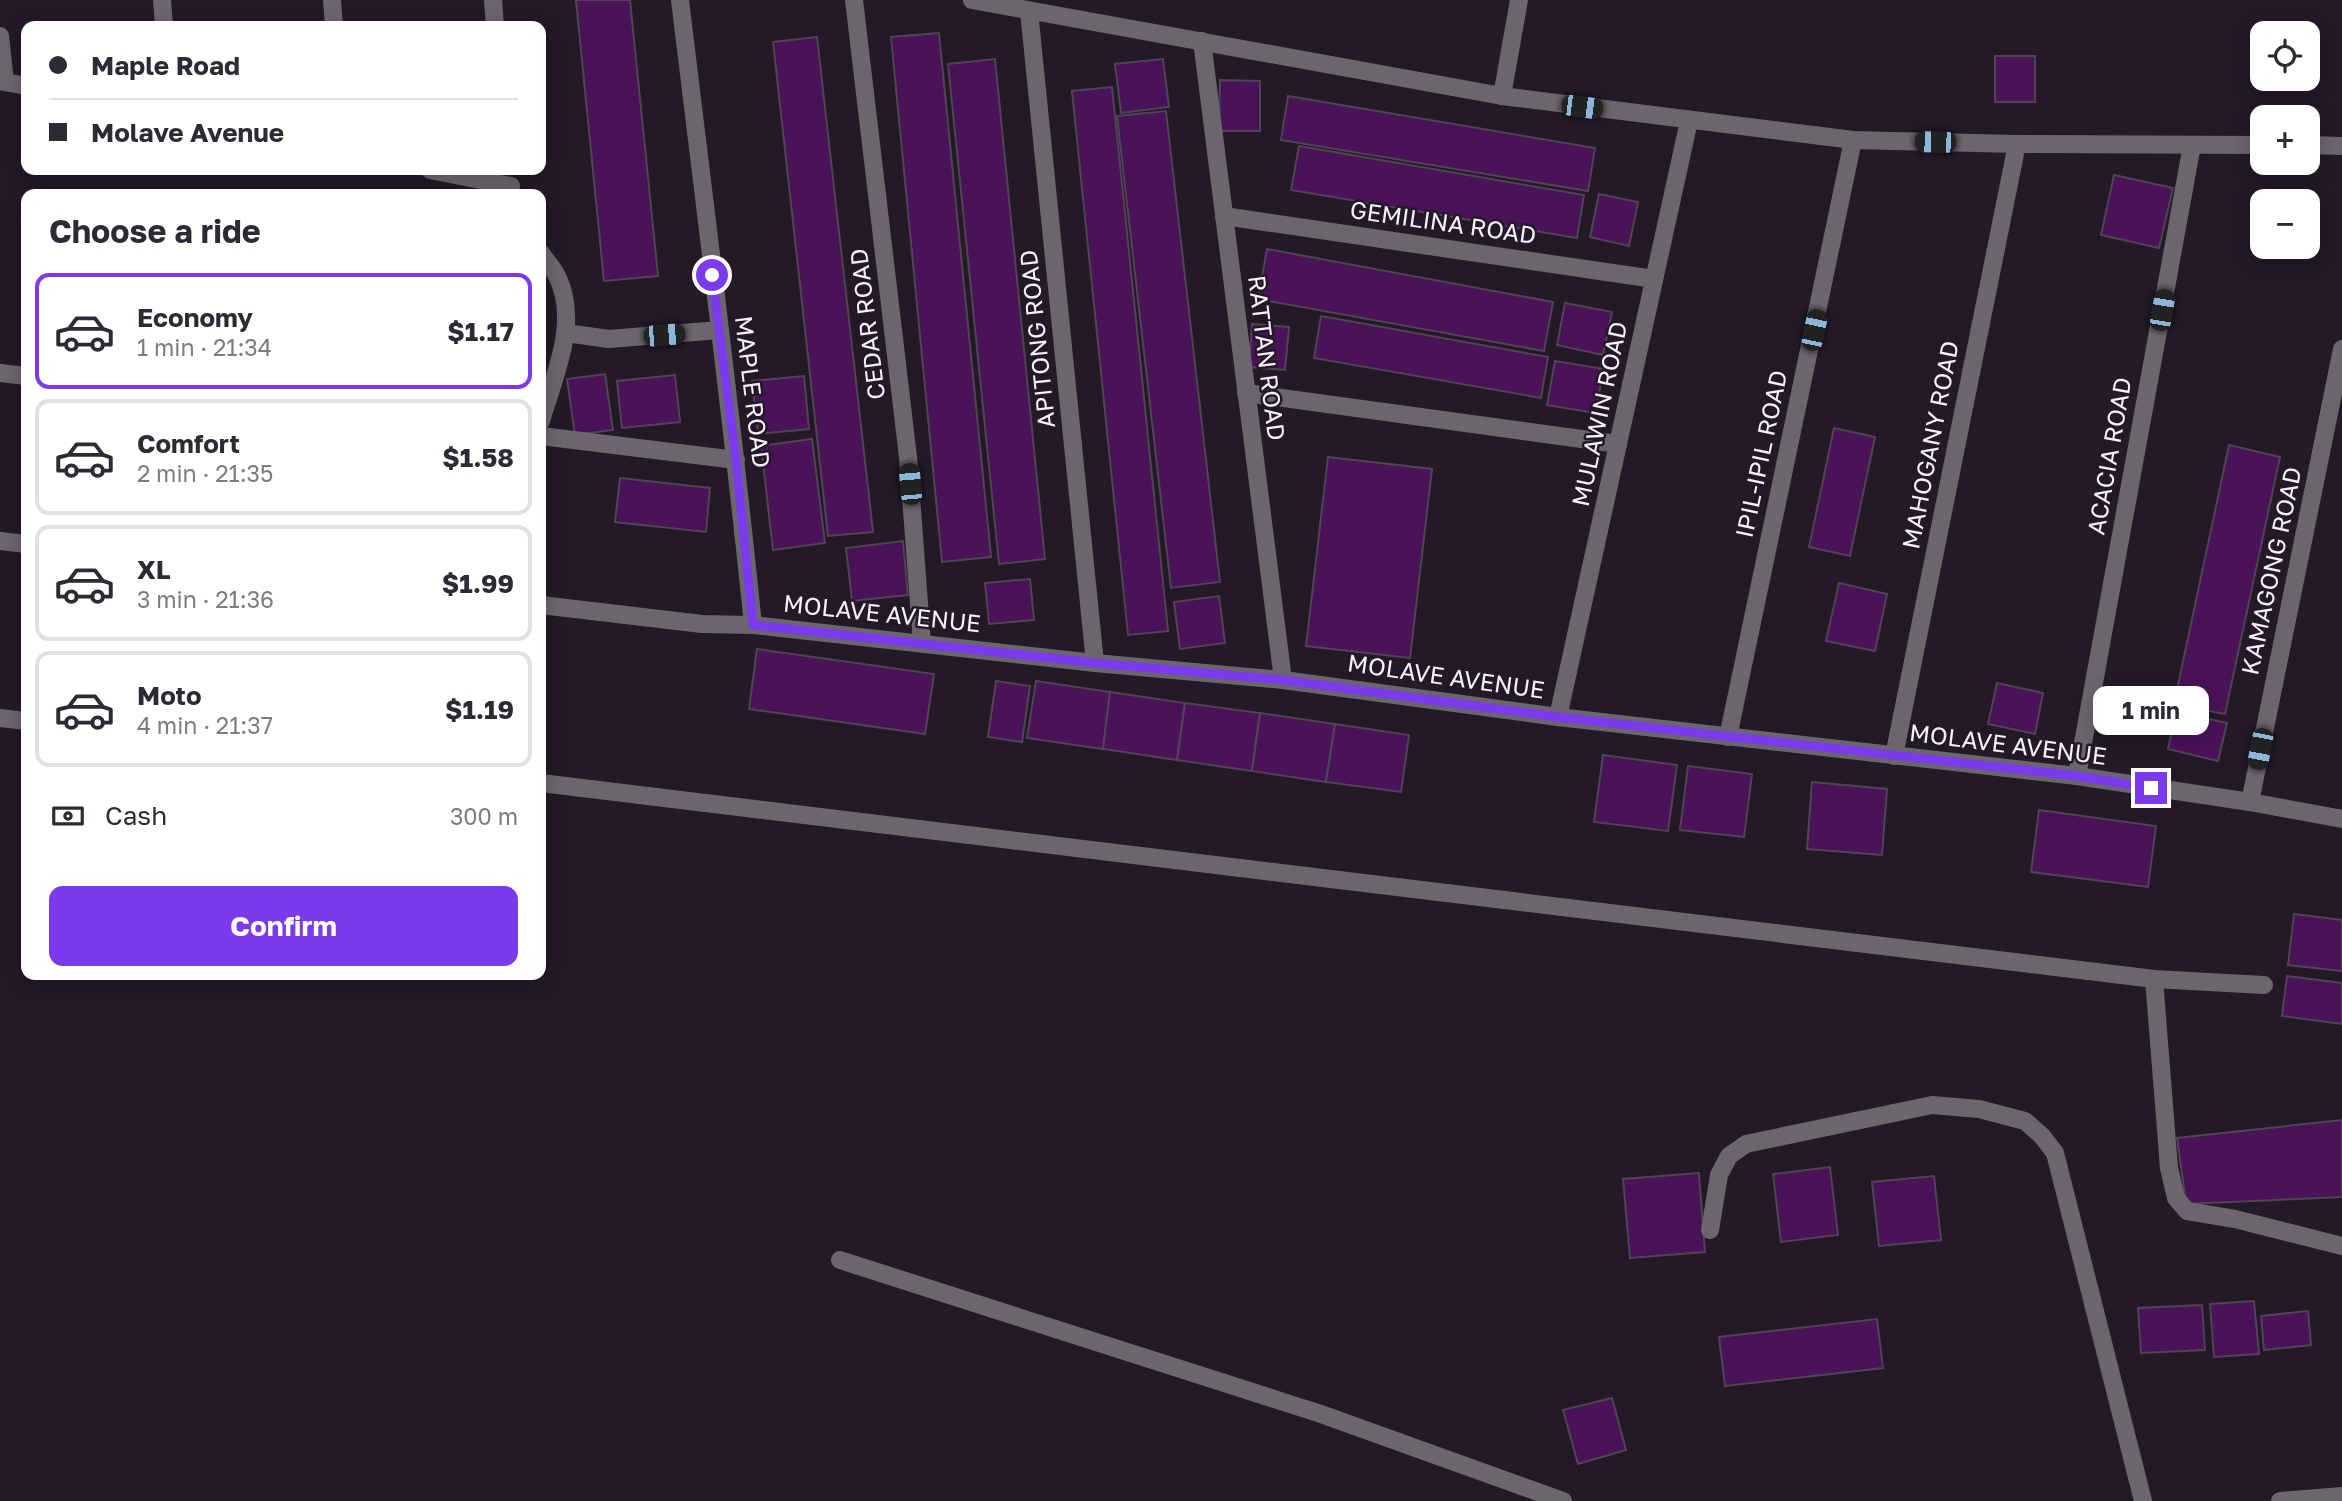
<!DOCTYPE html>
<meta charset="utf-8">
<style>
:root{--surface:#fff;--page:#f7f7f7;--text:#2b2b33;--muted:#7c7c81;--line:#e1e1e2;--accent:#7c3aed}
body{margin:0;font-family:"Golos Text",sans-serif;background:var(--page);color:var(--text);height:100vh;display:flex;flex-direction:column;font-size:26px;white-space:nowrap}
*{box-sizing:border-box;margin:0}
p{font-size:23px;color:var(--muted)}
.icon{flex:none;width:38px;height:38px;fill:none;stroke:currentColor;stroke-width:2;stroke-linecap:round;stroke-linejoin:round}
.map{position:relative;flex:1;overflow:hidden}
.sheet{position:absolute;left:21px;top:189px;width:525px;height:791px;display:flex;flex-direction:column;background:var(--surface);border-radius:14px;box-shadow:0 4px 18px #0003}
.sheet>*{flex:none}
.top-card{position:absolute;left:21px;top:21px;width:525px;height:154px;border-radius:14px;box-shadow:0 4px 18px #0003;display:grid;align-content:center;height:154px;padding:0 28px;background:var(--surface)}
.buttons{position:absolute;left:2250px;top:21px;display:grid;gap:14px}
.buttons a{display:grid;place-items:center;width:70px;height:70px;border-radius:14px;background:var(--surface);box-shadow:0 4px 18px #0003;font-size:35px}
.end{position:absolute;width:32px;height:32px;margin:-16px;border:9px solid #7c3aed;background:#fff;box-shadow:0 0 0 4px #fff}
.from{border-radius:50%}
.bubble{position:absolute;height:49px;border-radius:14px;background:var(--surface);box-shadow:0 4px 18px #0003;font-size:23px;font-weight:700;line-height:49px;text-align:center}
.car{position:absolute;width:21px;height:42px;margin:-21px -10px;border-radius:9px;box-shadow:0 0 5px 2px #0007;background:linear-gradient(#222 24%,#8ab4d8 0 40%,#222 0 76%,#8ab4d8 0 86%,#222 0)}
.top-card b{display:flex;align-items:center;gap:24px;height:66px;font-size:26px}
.top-card b+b{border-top:2px solid var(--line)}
.top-card i{width:18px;height:18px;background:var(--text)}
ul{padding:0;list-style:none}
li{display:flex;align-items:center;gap:21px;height:116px;margin:0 14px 10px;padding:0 14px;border:4px solid var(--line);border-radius:14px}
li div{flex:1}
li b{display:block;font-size:26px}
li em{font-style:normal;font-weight:700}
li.on{border-color:var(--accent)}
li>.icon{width:63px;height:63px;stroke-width:1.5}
h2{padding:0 28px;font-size:32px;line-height:84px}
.pay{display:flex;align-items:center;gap:18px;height:77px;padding:0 28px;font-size:26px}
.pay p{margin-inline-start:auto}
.action{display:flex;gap:14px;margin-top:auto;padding:14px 28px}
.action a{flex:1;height:80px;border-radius:14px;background:var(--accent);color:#fff;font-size:28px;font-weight:700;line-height:80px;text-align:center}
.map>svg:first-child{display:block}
</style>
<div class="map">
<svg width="2342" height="1501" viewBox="0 0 2342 1501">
<rect width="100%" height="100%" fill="#231927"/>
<g fill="#4a1259" stroke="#504454" stroke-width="2">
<polygon points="576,0 630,0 658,276 604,281"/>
<polygon points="939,33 991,557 942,562 891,37"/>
<polygon points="817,37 873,532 828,536 773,42"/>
<rect x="1995" y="56" width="40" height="46"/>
<polygon points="995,59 1045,559 999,564 948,64"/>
<polygon points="1163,59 1169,107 1121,113 1115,64"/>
<polygon points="1220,80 1260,81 1260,131 1219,131"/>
<polygon points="1112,87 1168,631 1128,635 1072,91"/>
<polygon points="1288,96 1595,148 1588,191 1281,140"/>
<polygon points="1166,111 1220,582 1171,588 1117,116"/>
<polygon points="1299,146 1584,195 1577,238 1291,190"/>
<polygon points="2114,175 2173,188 2159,248 2101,235"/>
<polygon points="1599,194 1638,202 1629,246 1590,237"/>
<polygon points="1267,249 1553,302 1544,351 1258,299"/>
<polygon points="1565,303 1612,312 1603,355 1557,345"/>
<polygon points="1321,316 1548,357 1541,398 1314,358"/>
<polygon points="1252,324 1289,327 1285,370 1249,367"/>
<polygon points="1555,361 1604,369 1595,413 1547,405"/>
<polygon points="605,374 613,430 575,435 567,379"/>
<polygon points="675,375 680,422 622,428 617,381"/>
<polygon points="804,376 809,429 758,434 752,381"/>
<polygon points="1834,428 1875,437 1850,556 1809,547"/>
<polygon points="812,439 825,543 773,550 761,446"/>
<polygon points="2229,445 2280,457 2225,714 2174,704"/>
<polygon points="1328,457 1432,469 1410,658 1306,646"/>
<polygon points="620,478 710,488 706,532 615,522"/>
<polygon points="903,541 908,595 852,601 846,548"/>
<polygon points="1030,579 1034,620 989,624 985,583"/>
<polygon points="1839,583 1887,594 1875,651 1826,641"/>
<polygon points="1219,596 1225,643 1180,649 1174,602"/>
<polygon points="757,649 934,674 925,734 749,709"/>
<polygon points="996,681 1030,686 1022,742 988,737"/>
<polygon points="1036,681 1110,692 1103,749 1027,738"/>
<polygon points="1997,683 2043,693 2035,734 1988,724"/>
<polygon points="1110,692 1185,703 1177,760 1103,749"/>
<polygon points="1185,703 1260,713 1252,771 1177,760"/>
<polygon points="2176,712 2227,723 2218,761 2168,749"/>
<polygon points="1260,713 1335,724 1326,782 1252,771"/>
<polygon points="1335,724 1409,735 1401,792 1326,782"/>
<polygon points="1603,755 1677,765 1668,831 1594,822"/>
<polygon points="1688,766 1752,774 1744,837 1680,830"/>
<polygon points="1812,782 1887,789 1882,855 1807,849"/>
<polygon points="2039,810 2156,826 2148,887 2031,872"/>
<polygon points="2294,914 2342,920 2342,971 2288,965"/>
<polygon points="2287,976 2342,983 2342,1024 2282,1016"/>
<polygon points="2342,1120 2342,1197 2186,1204 2177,1138"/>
<polygon points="1830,1167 1838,1235 1781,1242 1773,1174"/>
<polygon points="1699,1173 1705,1252 1630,1258 1623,1179"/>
<polygon points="1934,1176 1941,1240 1879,1246 1872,1182"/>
<polygon points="2254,1301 2259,1354 2214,1357 2210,1304"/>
<polygon points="2202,1305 2205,1350 2141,1353 2138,1308"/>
<polygon points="2308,1311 2311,1345 2264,1350 2261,1316"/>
<polygon points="1877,1319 1883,1368 1725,1386 1719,1337"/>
<polygon points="1612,1398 1626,1450 1578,1464 1563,1410"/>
</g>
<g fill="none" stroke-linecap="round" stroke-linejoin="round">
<g stroke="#6b656c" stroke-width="18">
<polyline points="162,0 164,26"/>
<polyline points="332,0 334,26"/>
<polyline points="493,0 495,26"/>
<path d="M680 0C705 208 732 416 753 625"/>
<polyline points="854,0 908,457 922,643"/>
<polyline points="972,0 1502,96 1853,140 2017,144 2263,145"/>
<polyline points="1029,11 1095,663"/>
<polyline points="0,36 5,82"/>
<polyline points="1202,41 1283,680"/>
<polyline points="0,81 26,86"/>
<polyline points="1502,96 1519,0"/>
<polyline points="2308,145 2342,146"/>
<polyline points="430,170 511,186"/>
<polyline points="1224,216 1654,279"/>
<path d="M541 253C546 261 553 268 557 276 580 322 554 376 541 421"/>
<polyline points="566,333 609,339 719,330"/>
<polyline points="0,373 26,376"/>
<polyline points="1246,393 1618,444"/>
<polyline points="541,436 736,460"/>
<polyline points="0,541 26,544"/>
<polyline points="541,605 702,624 753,625 1095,663 1283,680 1558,717 2077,776 2250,802 2342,819"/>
<polyline points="1558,717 1689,121"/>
<polyline points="0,718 26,721"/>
<polyline points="1728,737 1853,140"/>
<polyline points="1894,756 2017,144"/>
<polyline points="2077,776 2192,145"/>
<polyline points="541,783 2154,979 2264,985"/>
<polyline points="2250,802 2342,349"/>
<polyline points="2154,979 2169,1168 2176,1198 2187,1211 2235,1219 2342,1246"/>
<polyline points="1710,1230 1719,1175 1729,1156 1746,1144 1932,1105 1979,1109 2025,1121 2042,1136 2055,1153 2143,1501"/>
<polyline points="840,1260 1321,1414 1563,1501"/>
<polyline points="2280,1501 2342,1496"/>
</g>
</g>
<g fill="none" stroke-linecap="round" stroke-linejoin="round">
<polyline stroke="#7c3aed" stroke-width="9" points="712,275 736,460 753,625 1095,663 1283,680 1558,717 2077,776 2151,788"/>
</g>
<g text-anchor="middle" stroke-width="5" stroke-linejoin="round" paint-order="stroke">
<g font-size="24" fill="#f7effa" stroke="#231927">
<text transform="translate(1443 223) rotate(8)" y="8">GEMILINA ROAD</text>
<text transform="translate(868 324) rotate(-97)" y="8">CEDAR ROAD</text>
<text transform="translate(1038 339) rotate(-96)" y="8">APITONG ROAD</text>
<text transform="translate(1266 358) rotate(83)" y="8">RATTAN ROAD</text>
<text transform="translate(752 392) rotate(83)" y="8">MAPLE ROAD</text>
<text transform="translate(1600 414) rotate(-78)" y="8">MULAWIN ROAD</text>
<text transform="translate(1931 445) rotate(-79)" y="8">MAHOGANY ROAD</text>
<text transform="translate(1762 454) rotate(-78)" y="8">IPIL-IPIL ROAD</text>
<text transform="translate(2110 456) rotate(-80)" y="8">ACACIA ROAD</text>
<text transform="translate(2272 571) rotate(-78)" y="8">KAMAGONG ROAD</text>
<text transform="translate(882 614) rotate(6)" y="8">MOLAVE AVENUE</text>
<text transform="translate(1446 677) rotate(8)" y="8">MOLAVE AVENUE</text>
<text transform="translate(2008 745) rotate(7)" y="8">MOLAVE AVENUE</text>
</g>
</g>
</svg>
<div class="buttons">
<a><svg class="icon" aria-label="locate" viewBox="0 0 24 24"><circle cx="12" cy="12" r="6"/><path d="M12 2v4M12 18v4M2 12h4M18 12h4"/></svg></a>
<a>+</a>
<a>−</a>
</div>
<i class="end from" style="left:712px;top:275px"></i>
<i class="end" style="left:2151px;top:788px"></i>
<div class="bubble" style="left:2093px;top:686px;width:116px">1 min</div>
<i class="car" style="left:1582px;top:107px;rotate:97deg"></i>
<i class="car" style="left:1935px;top:142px;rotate:271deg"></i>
<i class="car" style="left:2162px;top:310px;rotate:10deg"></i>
<i class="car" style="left:1814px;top:330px;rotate:12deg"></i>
<i class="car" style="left:664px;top:335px;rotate:85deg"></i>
<i class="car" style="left:910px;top:484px;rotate:355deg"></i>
<i class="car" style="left:2260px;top:749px;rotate:191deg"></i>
<div class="top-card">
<b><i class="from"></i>Maple Road</b>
<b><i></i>Molave Avenue</b>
</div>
<section class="sheet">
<h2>Choose a ride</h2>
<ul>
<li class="on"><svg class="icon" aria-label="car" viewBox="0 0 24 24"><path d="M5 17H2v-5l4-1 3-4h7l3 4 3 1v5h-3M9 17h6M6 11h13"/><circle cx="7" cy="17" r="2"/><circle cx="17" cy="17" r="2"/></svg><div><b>Economy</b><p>1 min · 21:34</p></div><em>$1.17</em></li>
<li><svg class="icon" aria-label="car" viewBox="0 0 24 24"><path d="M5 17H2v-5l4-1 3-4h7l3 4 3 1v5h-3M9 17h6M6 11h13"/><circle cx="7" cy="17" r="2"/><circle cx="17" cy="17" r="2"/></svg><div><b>Comfort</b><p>2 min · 21:35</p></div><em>$1.58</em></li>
<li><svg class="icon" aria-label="car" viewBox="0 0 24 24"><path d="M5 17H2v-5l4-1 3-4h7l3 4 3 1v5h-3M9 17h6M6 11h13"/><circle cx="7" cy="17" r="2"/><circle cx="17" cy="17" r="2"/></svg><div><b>XL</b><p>3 min · 21:36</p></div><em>$1.99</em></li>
<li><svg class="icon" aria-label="car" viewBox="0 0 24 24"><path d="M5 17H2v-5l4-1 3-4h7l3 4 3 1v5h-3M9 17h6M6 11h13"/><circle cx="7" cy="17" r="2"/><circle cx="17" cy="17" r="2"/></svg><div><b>Moto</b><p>4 min · 21:37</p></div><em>$1.19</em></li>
</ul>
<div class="pay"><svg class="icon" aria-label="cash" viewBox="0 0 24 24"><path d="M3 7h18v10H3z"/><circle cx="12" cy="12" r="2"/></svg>Cash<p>300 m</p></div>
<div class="action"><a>Confirm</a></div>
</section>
</div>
